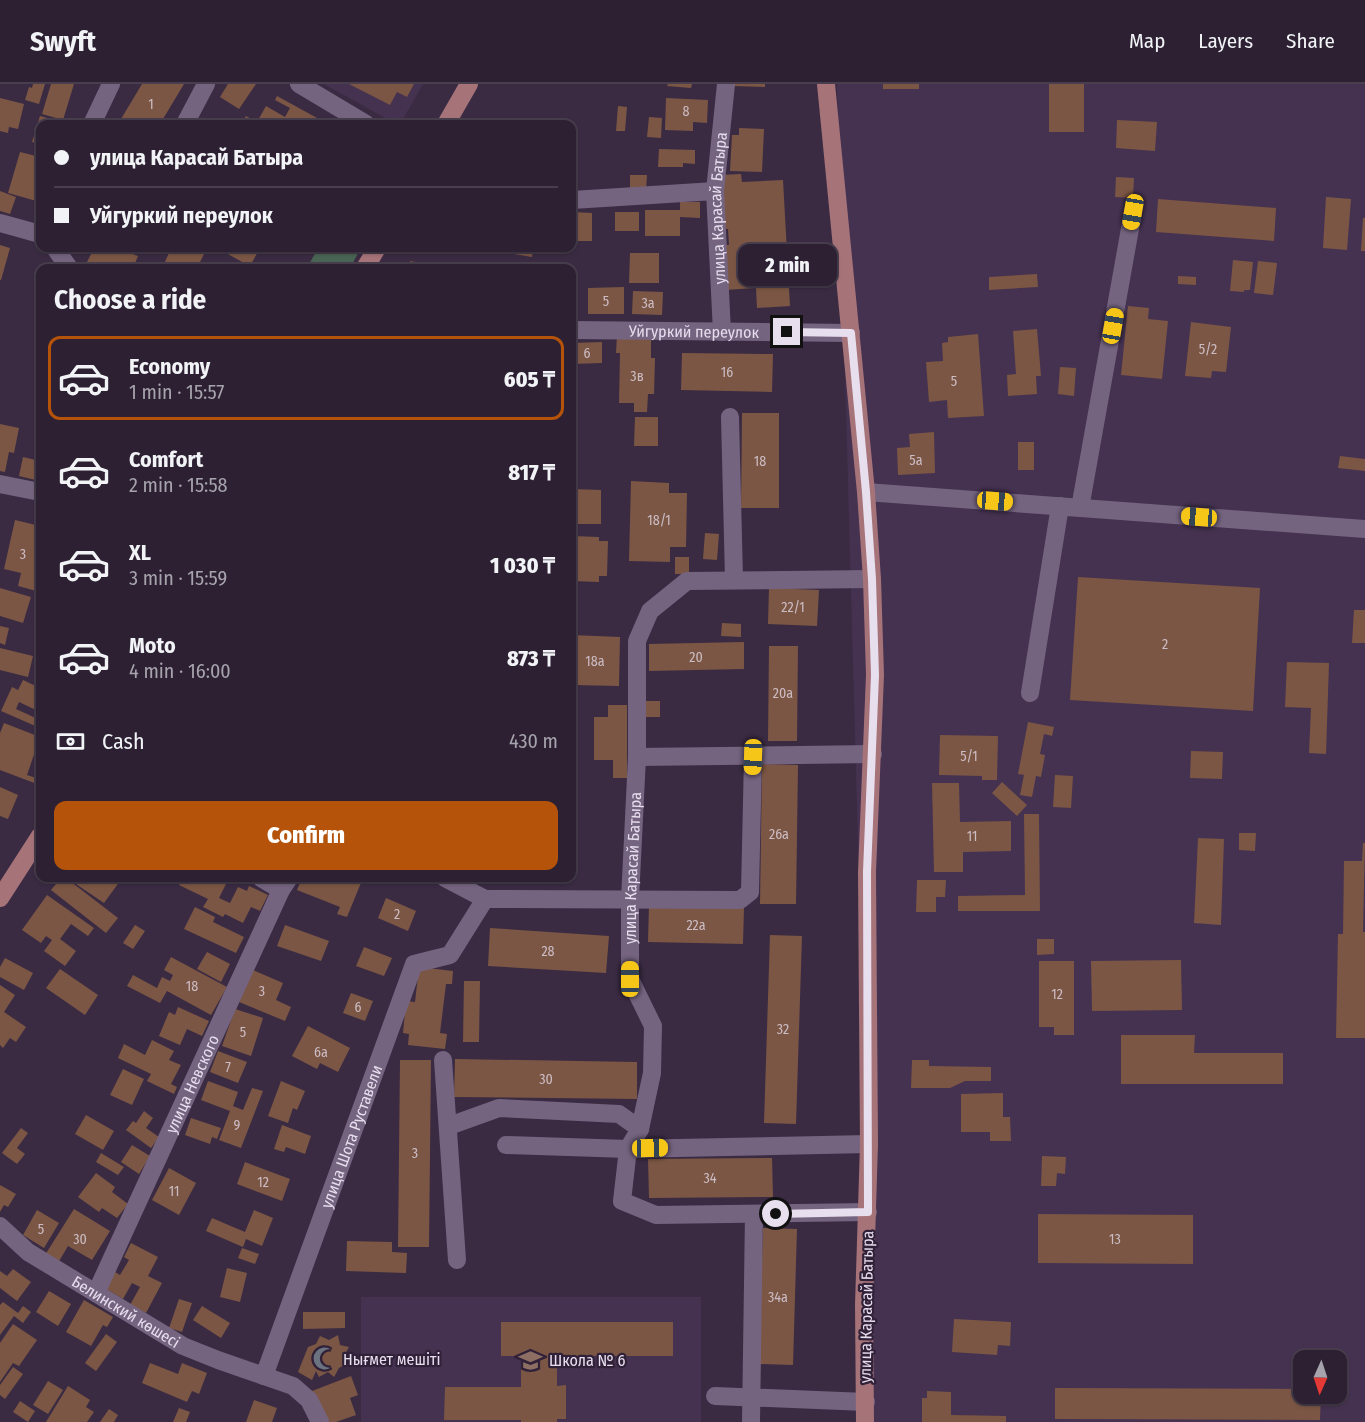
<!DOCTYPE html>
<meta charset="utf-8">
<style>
:root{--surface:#2c2032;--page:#34283a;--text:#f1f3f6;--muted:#a6a3ac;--line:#483e4d;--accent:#b45309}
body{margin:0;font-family:"Fira Sans Condensed",sans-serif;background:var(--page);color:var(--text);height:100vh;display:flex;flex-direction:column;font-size:22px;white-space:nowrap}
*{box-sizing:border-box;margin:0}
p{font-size:20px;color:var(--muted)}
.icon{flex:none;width:33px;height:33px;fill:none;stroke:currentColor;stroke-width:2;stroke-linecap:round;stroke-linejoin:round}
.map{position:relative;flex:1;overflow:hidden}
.drawer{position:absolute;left:36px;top:180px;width:540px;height:618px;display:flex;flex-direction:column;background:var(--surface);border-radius:12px;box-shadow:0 2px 4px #0004,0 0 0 2px var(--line)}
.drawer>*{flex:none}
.top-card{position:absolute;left:36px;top:36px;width:540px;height:132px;border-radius:12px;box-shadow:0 2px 4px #0004,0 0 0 2px var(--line);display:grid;align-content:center;height:132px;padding:0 18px;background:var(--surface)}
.needle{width:39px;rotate:183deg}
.controls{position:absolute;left:1293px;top:1266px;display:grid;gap:12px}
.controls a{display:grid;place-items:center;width:54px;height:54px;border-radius:12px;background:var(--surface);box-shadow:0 2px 4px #0004,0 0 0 2px var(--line);font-size:30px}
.end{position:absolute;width:27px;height:27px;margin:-14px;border:8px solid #e7deee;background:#111;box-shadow:0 0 0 3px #111}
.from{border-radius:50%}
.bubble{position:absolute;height:42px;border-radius:12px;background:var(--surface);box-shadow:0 2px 4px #0004,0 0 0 2px var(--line);font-size:20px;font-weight:800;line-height:42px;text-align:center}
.car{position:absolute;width:18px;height:36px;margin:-18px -9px;border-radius:8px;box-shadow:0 0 4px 2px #0007;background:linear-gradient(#f5c518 24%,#345 0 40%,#f5c518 0 76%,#345 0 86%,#f5c518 0)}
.top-card b{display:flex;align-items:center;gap:21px;height:57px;font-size:22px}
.top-card b+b{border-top:2px solid var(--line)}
.top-card i{width:15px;height:15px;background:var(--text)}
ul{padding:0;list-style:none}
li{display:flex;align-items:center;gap:18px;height:84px;margin:0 12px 9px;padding:0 6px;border:3px solid transparent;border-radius:12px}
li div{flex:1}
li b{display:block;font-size:22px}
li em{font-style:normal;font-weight:800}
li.active{border-color:var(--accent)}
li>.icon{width:54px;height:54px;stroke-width:1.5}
h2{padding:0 18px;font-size:27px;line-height:72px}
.pay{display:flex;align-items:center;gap:15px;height:66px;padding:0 18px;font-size:22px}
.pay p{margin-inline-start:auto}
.action{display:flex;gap:12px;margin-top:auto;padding:12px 18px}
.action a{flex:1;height:69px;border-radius:12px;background:var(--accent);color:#fff;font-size:24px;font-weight:800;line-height:69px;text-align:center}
header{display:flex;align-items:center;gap:36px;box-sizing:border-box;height:84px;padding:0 30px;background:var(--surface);border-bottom:2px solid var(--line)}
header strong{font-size:28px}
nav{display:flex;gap:33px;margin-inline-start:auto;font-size:21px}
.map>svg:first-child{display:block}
</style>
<header>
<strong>Swyft</strong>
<nav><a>Map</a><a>Layers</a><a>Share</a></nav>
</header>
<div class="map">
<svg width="1365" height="1338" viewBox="0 0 1365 1338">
<rect width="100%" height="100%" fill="#3a2b43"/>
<g fill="#453251" fill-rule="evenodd">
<polygon points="324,0 423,0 400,40 396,40"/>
<path d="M837 0H1365V1338H874ZM1304 1276H1336V1310H1304Z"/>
<rect x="361" y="1213" width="340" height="125"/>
</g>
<polygon fill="#496454" points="318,164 361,164 350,184 307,184"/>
<g fill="#7b5644">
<polygon points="33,0 45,0 39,20 25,16 29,3 32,4"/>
<polygon points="51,0 74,0 63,36 42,30"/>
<polygon points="142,0 184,0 160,40 118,40"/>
<polygon points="228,0 256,0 239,25 220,13"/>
<polygon points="349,0 414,0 407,13 397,8 390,21"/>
<polygon points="668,0 692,0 691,4 667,2"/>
<polygon points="733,0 765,0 765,3 733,2"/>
<rect x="883" y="0" width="36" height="5"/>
<rect x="1049" y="0" width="35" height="48"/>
<polygon points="277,12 328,40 241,40 246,32 257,38 266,22 285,33 290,24 275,16"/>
<polygon points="0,14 24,20 18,45 9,43 8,49 0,47"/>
<polygon points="666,14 708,16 707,39 693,38 693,47 665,46"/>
<polygon points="618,22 627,23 625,47 616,47"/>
<polygon points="40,32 55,36 53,40 40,40 40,60 32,58"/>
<polygon points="649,33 662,34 661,54 647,53"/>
<polygon points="1117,36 1157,38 1155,67 1116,64"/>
<polygon points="739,44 764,45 762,88 730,87 732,51 739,51"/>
<polygon points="659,65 695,66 695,80 683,79 683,83 658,83"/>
<polygon points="20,68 40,73 40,99 38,109 40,109 40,118 8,109"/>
<polygon points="741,90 742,98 783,96 790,222 757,224 756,204 725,206 723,161 729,161 728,145 722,145 719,91"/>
<polygon points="630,91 647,91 646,107 630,107"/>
<polygon points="1116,93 1134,94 1133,114 1115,113"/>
<polygon points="0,107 16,113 10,130 0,127"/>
<polygon points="1326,113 1351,115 1347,166 1323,164"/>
<polygon points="1158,115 1276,124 1274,157 1156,148"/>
<polygon points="680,118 700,118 700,134 680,133 680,152 645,152 645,126 680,126"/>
<polygon points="572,128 592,129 592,157 572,157"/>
<rect x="615" y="128" width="24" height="19"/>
<polygon points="1363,134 1365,134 1365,167 1361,167"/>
<polygon points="0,161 10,164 1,196 0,196"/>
<polygon points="94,164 116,164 138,172 133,184 84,184"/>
<polygon points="171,164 189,164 204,170 197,184 180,184 165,178"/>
<polygon points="229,164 260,164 250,182 255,184 241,184 244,179 226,169"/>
<polygon points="515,164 533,164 532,173 514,170"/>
<polygon points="630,169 659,169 659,199 629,199"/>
<polygon points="1233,176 1253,178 1250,206 1244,206 1244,208 1230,207"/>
<polygon points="410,177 443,183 443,184 409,184"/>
<polygon points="1258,177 1277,179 1273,211 1254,209"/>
<rect x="487" y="179" width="28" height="5"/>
<polygon points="1037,190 1038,203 989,206 989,193"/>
<polygon points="1178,192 1196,193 1196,201 1178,200"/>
<polygon points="624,203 624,230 588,230 588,204"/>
<polygon points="633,207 663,208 662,231 632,230"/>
<polygon points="1128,222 1149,224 1148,235 1168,237 1162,295 1121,291"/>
<polygon points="1191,238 1231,243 1226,288 1212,287 1211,294 1185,292"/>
<polygon points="1037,245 1041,292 1036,292 1037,310 1008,312 1007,291 1016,290 1013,247"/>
<polygon points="978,250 984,332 948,334 947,316 929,318 926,278 943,277 942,259 948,258 948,253"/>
<polygon points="617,251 651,251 651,274 655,274 654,310 648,310 647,328 634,328 634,319 619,319 620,269 616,269"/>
<polygon points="602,258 602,279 572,280 572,259"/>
<polygon points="682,269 773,270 772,308 681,306"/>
<polygon points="1060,283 1076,284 1074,312 1058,310"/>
<polygon points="742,329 779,329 779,424 741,424"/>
<polygon points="635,333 658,333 658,362 634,362"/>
<polygon points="0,340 19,344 14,369 9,368 5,388 0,387"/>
<polygon points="934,348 935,389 898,391 897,364 910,363 909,350"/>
<rect x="1018" y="358" width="16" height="28"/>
<polygon points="1340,372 1365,375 1365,387 1338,384"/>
<polygon points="23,373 40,377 40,397 19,392"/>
<polygon points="631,397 669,399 669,409 687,409 686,463 670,463 670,478 629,477"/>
<polygon points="572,405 601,406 601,440 572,440"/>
<polygon points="15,436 40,442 40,460 36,480 40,481 40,508 18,502 21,489 4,485"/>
<polygon points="705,449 719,450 717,476 703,475"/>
<polygon points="572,452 599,453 599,457 608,457 607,492 599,492 599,498 572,497"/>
<rect x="675" y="473" width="14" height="17"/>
<polygon points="1078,493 1260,504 1253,627 1070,616"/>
<polygon points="0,504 31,513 23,539 0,532"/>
<polygon points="769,504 819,506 817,542 768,540"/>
<polygon points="1354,526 1365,526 1365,559 1352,559"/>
<polygon points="722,539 741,540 741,553 721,552"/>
<polygon points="0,542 9,544 5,561 0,559"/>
<polygon points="572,551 620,553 619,602 572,601"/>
<polygon points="744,558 744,585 649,587 649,560"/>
<polygon points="769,562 798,562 797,657 768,657"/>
<polygon points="0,564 33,572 28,593 0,586"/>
<polygon points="1287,578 1329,579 1326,670 1309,669 1311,624 1285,623"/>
<polygon points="23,596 40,604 40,628 19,618 16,625 40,636 40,644 1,627 12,603 18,606"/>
<rect x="646" y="617" width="14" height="16"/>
<polygon points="608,621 627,621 627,694 613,694 613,676 594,676 594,633 608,633"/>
<polygon points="1028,638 1054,643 1052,652 1044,650 1040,670 1045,671 1041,693 1036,692 1032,713 1020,711 1024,691 1018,690"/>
<polygon points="4,639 40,653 27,691 39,695 37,700 0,686 0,649"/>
<polygon points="940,651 998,652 997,696 982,696 982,692 939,691"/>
<polygon points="1191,667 1223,668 1222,695 1190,694"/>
<polygon points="762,680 798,681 796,820 760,820"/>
<polygon points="1055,691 1073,692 1071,724 1053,723"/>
<polygon points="1002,698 1027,721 1017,732 992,709"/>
<polygon points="932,699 959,699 960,738 1011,737 1011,767 963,768 963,788 934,788"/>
<polygon points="0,703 18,711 8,735 0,732"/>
<polygon points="1024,730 1039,730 1040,827 958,827 958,812 1025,811"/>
<polygon points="1239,749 1256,749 1255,767 1239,766"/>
<polygon points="1198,754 1224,755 1221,841 1194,839"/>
<polygon points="1363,759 1365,759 1363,848 1365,848 1365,954 1336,954 1338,850 1343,850 1344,777 1362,777"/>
<polygon points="61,794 66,794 118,834 106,849 51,806"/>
<polygon points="67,794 116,794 120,797 104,819"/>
<polygon points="183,794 229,794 219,814 230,819 238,803 247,807 249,802 268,811 260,827 251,823 243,839 225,830 223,833 203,823 208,815 179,801"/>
<polygon points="302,794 330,794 335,796 336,794 363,794 347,833 337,830 340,823 297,806"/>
<polygon points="917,796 946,796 945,813 936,813 936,828 916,828"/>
<polygon points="47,811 94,844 88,852 71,840 60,855 76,867 65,882 44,867 52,856 46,852 41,859 22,846"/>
<polygon points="386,814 416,827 408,847 378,834"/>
<polygon points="649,821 744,824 743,860 648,858"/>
<polygon points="195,823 215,833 213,838 244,853 236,869 184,845"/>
<polygon points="135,841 145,847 133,865 123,859"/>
<polygon points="285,841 329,857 321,877 277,862"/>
<polygon points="490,844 609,852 606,889 488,882"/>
<polygon points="770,851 802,852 796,1040 764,1039"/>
<polygon points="1037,855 1054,855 1054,870 1037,871"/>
<polygon points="364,863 392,874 384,892 356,882"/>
<polygon points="207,868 230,880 221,898 197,885"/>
<polygon points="171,873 227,903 211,931 167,907 160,919 127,902 133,891 157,904 162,893 170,897 173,891 164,886"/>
<polygon points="5,874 33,889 24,906 0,893 0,883"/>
<polygon points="1181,876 1182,926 1092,927 1091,877"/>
<polygon points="1039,877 1074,877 1074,951 1054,951 1054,943 1039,943"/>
<polygon points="419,883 453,887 452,900 446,900 440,949 447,950 445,965 408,961 409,950 403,949 406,917 415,918"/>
<polygon points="60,885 98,911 85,931 46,904"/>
<polygon points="253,886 283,899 276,916 291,923 285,937 239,918"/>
<polygon points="464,897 480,897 479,958 463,958"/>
<polygon points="0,901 15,911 4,928 26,943 16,958 10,954 3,964 0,961"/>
<polygon points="351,909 373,917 365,937 343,929"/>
<polygon points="178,923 209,937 202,952 187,945 180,961 159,952 169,928 175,931"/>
<polygon points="235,925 263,934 251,972 222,962"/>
<polygon points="308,942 350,964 338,988 320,979 317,985 292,972"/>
<polygon points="1121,951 1195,951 1194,969 1283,969 1283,1000 1121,1000"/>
<polygon points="152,956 174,967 169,976 181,981 171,1000 177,1003 174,1010 147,997 151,990 118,974 124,960 145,971"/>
<polygon points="218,967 247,978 238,999 210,988"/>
<polygon points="455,975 637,978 637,1015 454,1013"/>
<polygon points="400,976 431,976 429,1163 398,1163"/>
<polygon points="912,976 929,976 929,982 991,983 991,997 965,997 950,1004 911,1004"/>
<polygon points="123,985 144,995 132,1021 110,1011"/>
<polygon points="208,997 238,1008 233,1022 243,1026 252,1004 263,1007 241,1064 219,1056 230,1027 201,1016"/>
<polygon points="281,997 305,1007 297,1026 293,1024 288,1039 268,1032"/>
<polygon points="1003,1009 1003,1033 1010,1033 1011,1057 990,1057 990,1048 961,1048 961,1010"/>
<polygon points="144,1027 153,1034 146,1044 159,1053 151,1064 126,1046 133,1037 136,1039"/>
<polygon points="86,1031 114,1047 103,1066 75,1050"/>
<polygon points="191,1034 221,1044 217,1055 212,1053 210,1060 185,1051"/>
<polygon points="282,1041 311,1052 305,1070 286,1063 284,1068 274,1065"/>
<polygon points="21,1044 28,1049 17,1064 25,1070 17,1080 2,1069"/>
<polygon points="132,1061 150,1072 139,1090 121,1078"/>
<polygon points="101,1069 124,1083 118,1091 96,1078"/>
<polygon points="1042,1072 1066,1073 1065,1090 1057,1089 1056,1102 1041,1102"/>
<polygon points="772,1074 773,1113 649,1114 648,1075"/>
<polygon points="245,1078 290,1095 282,1117 237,1100"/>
<polygon points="169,1084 196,1099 179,1131 152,1116"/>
<polygon points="96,1089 115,1103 112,1108 128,1120 117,1134 102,1124 99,1128 78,1113"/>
<polygon points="0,1101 16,1110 8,1123 4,1121 0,1128"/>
<polygon points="74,1125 110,1147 92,1176 68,1162 58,1179 45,1171"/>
<polygon points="37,1126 59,1139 44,1164 23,1151"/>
<polygon points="254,1126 273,1134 262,1162 246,1155 243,1163 206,1147 212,1134 245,1148"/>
<polygon points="1038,1130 1193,1131 1193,1180 1038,1179"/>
<polygon points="763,1144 797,1145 793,1281 759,1280"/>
<polygon points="347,1157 392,1158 392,1168 407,1169 406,1189 346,1187"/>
<polygon points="131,1159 158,1173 148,1192 162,1199 146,1229 130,1221 140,1203 132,1199 123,1215 106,1205 115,1188 120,1191 129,1176 124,1173"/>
<polygon points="242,1164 259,1170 255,1180 238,1174"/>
<polygon points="227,1184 247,1189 240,1218 220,1213"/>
<polygon points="13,1185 31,1198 17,1217 0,1204 0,1187 7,1192"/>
<polygon points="49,1207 71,1220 58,1242 36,1228"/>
<polygon points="179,1215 192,1219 182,1248 169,1244"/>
<polygon points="84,1216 113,1233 107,1243 103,1241 91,1262 66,1248"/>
<polygon points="3,1218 18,1229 23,1222 31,1228 23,1239 14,1232 0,1251 0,1221"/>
<polygon points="202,1222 230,1239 221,1254 193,1236"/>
<polygon points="303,1228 345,1228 345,1244 303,1245"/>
<polygon points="954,1235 1011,1238 1010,1262 998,1261 997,1271 952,1268"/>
<polygon points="501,1238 673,1238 673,1272 557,1272 557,1302 566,1301 566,1335 557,1335 557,1338 521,1338 521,1336 444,1336 445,1303 521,1303 521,1272 501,1272"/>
<polygon points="13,1240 37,1256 19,1282 13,1279 0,1298 0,1259"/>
<polygon points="106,1250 117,1258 96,1287 85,1279"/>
<polygon points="338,1251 340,1261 349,1263 345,1270 348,1279 339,1284 334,1293 328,1288 319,1293 316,1287 312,1296 298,1288 308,1263 316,1260 320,1252 329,1256"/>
<polygon points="150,1279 178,1290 182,1279 207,1289 199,1310 192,1307 187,1318 142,1299"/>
<polygon points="13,1283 23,1290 5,1315 0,1311 0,1301"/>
<polygon points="351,1292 358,1311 350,1314 356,1331 336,1338 324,1338 312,1307"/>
<polygon points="48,1297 63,1306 48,1330 33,1321"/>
<polygon points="68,1302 90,1316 86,1323 94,1328 87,1338 46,1338"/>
<polygon points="1055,1304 1304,1305 1304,1310 1321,1310 1320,1336 1055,1335"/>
<polygon points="927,1307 951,1308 951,1331 1006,1332 1006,1338 922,1338 922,1314 927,1314"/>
<polygon points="254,1316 277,1324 272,1338 246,1338"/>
<polygon points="20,1317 35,1327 28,1338 13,1328"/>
<polygon points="179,1324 190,1328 186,1338 173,1338"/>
<polygon points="109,1325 118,1331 114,1338 100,1338"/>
</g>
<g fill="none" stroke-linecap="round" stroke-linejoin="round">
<g stroke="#756480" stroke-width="18">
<polyline points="299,0 366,40"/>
<polyline points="92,40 111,0"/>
<polyline points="185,40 206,0"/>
<polyline points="572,116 715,107"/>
<polyline points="0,139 40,150"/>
<polyline points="55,164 69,184"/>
<path id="s1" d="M572 246 851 249"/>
<path id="s2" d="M722 248 715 107 726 0"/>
<polyline points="730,333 734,495"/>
<polyline points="0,400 40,408"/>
<polyline points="866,408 1365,445"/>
<polyline points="1080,424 1133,128"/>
<polyline points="1030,609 1060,422"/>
<polyline points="637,673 873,670"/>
<polyline points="261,794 281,806"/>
<polyline points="485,815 740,816 750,808 753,673"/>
<polyline points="443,976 457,1176"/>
<polyline points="449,1042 499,1024 619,1030 640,1045"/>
<polyline points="506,1061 628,1065 869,1060"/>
<path id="s3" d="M868 1128 656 1131 622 1117 628 1065 640 1045 652 989 653 942 630 895V815L637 673V557L650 527 687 497 872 495"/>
<path id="s4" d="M0 1142 28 1168 183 1262 218 1276 293 1302 309 1316 320 1338"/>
<path id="s5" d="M96 1209 281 806 289 794"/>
<path id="s6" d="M264 1292 414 880 450 871 485 815 445 794"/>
<polyline points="715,1312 866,1318"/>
<polyline points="751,1338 754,1130"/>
</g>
<g stroke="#a67379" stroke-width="18">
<polyline points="826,0 866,408 872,495 875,591 867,788 869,1060 864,1221 865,1338"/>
<polyline points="446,40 469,0"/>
<polyline points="365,184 377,164"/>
<polyline points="0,814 40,752"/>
</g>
</g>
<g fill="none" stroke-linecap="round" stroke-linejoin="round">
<polyline stroke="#e7deee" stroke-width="8" points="776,1130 868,1128 867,788 875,591 872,495 866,408 851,249 787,248"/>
</g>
<defs>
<symbol id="mosque-bare" viewBox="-9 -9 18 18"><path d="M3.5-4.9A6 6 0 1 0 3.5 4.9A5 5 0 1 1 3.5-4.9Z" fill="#6b7280" stroke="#302139" stroke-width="2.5" paint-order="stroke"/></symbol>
<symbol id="school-bare" viewBox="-9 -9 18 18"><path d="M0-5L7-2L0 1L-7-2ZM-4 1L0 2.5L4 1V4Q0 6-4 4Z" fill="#8d6e63" stroke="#302139" stroke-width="2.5" paint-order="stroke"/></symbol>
</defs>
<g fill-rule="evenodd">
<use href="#mosque-bare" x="308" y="1258" width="33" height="33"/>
<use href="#school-bare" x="514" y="1260" width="33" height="33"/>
</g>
<g text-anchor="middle" stroke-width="4.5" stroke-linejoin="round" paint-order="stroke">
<g font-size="14" fill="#ccbcc4">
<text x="151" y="25">1</text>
<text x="686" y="32">8</text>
<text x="606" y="222">5</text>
<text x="648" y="224">3а</text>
<text x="1208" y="270">5/2</text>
<text x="587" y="274">6</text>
<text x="727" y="293">16</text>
<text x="637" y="297">3в</text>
<text x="954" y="302">5</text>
<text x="916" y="381">5а</text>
<text x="760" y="382">18</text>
<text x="659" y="441">18/1</text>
<text x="23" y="475">3</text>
<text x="793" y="528">22/1</text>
<text x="1165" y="565">2</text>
<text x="696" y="578">20</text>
<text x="595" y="582">18a</text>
<text x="783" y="614">20а</text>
<text x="969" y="677">5/1</text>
<text x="779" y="755">26а</text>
<text x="972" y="757">11</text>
<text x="397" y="835">2</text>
<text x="696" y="846">22a</text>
<text x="548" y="872">28</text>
<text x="192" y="907">18</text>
<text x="262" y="912">3</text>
<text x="1057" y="915">12</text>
<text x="358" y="928">6</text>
<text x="783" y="950">32</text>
<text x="243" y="953">5</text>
<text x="321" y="973">6а</text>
<text x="228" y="988">7</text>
<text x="546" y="1000">30</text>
<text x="237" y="1046">9</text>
<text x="415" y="1074">3</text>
<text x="710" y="1099">34</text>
<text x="263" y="1103">12</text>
<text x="174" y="1112">11</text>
<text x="41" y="1150">5</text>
<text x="80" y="1160">30</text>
<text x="1115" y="1160">13</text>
<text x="778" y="1218">34a</text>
</g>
<g font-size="16" fill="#e7deee" stroke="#302139">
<text dy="6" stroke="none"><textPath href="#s2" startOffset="124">улица Карасай Батыра</textPath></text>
<text dy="6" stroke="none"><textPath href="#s1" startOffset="122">Уйгуркий переулок</textPath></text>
<text dy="6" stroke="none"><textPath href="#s3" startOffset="592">улица Карасай Батыра</textPath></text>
<text dy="6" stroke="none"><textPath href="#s5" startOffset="230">улица Невского</textPath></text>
<text dy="6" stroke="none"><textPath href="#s6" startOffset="255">улица Шота Руставели</textPath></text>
<text transform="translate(866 1223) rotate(-89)" y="6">улица Карасай Батыра</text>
<text dy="6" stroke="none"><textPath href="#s4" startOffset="153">Белинский көшесi</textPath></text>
</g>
<g font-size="16" fill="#e7deee" stroke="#302139" text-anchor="start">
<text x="343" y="1281">Нығмет мешіті</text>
<text x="549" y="1282">Школа № 6</text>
</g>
</g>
</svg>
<div class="controls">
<a><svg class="needle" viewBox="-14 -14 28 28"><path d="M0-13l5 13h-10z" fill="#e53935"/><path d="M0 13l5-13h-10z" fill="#a6a3ac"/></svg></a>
</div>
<i class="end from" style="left:776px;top:1130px"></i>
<i class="end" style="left:787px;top:248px"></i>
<div class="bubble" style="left:738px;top:160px;width:99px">2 min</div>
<i class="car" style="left:1133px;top:128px;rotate:190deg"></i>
<i class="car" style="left:1113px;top:242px;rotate:10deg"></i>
<i class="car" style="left:995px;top:417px;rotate:94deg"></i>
<i class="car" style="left:1199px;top:433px;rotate:274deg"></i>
<i class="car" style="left:753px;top:673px;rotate:182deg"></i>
<i class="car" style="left:630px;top:895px;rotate:0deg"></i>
<i class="car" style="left:650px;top:1064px;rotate:89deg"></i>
<div class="top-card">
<b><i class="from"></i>улица Карасай Батыра</b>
<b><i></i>Уйгуркий переулок</b>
</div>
<section class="drawer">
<h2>Choose a ride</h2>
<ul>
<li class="active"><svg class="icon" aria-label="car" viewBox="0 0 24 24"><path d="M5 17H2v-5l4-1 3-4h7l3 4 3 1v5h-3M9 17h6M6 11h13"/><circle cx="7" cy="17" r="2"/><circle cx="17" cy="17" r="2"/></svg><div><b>Economy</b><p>1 min · 15:57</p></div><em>605 ₸</em></li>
<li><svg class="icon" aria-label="car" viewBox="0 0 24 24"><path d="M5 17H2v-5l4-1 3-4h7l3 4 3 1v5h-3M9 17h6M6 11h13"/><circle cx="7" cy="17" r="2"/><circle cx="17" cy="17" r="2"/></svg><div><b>Comfort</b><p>2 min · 15:58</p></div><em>817 ₸</em></li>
<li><svg class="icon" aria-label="car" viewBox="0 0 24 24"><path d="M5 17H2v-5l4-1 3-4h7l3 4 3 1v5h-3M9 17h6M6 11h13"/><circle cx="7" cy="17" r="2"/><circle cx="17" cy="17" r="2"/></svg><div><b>XL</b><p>3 min · 15:59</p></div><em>1 030 ₸</em></li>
<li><svg class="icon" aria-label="car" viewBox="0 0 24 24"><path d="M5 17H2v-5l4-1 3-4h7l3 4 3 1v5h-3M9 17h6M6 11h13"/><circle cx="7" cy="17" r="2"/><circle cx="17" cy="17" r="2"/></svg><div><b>Moto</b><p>4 min · 16:00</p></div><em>873 ₸</em></li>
</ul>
<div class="pay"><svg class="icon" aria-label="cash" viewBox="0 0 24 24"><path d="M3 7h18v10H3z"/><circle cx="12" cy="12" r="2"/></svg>Cash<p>430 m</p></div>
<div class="action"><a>Confirm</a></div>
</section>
</div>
